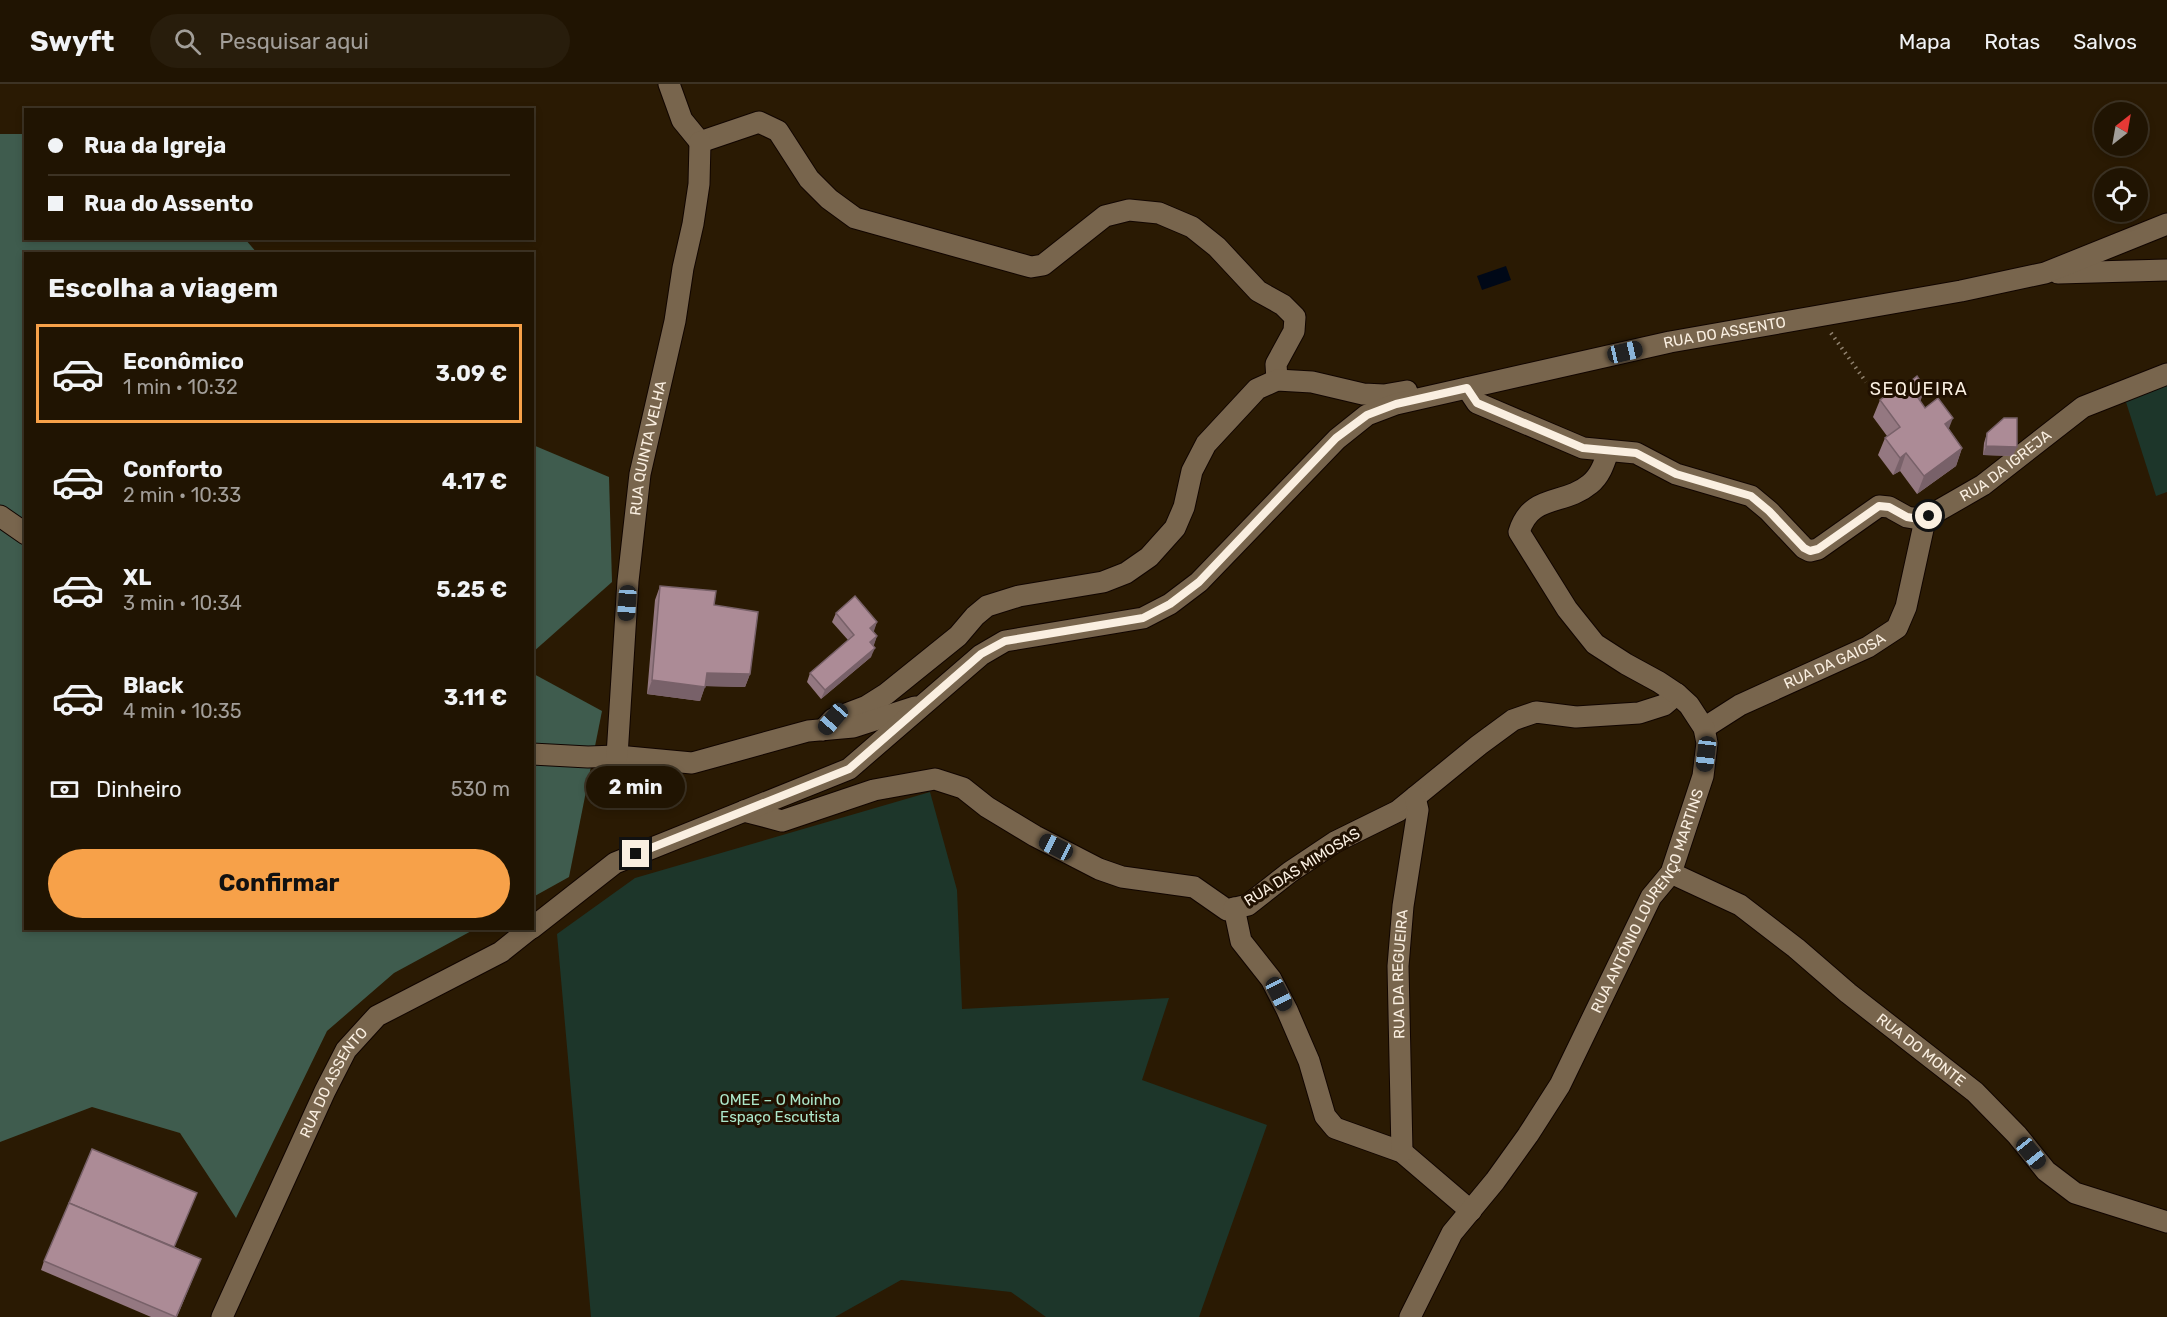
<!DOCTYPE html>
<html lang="pt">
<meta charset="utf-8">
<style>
:root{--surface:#201402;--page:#281d0c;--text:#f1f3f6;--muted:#a29e99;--line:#3d3324;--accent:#f7a149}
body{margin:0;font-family:Rubik,sans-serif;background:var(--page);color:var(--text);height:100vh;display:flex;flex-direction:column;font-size:22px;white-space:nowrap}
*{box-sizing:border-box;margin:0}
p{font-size:20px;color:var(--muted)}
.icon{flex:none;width:33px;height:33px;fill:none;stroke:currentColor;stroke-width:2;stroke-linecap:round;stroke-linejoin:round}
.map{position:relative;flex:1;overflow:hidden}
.panel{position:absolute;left:24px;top:168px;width:510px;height:678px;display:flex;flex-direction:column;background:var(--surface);border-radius:0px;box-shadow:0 3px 9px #0003,0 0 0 2px var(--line)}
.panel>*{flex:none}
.top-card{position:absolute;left:24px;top:24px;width:510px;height:132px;border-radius:0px;box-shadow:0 3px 9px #0003,0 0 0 2px var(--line);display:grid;align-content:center;height:132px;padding:0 24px;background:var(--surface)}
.needle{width:39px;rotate:31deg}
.controls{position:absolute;left:2094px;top:18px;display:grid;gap:12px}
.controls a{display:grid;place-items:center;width:54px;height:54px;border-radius:50%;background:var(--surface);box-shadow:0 3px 9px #0003,0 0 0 2px var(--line);font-size:30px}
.end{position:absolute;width:27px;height:27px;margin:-14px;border:8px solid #faefe1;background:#111;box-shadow:0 0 0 3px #111}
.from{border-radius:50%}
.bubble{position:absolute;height:42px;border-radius:21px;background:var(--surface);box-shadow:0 3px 9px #0003,0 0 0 2px var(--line);font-size:20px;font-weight:700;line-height:42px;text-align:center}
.car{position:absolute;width:18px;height:36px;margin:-18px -9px;border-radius:8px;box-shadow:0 0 4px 2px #0007;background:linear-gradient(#222 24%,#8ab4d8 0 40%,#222 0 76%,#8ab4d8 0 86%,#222 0)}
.top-card b{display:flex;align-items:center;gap:21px;height:57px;font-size:22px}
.top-card b+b{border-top:2px solid var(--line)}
.top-card i{width:15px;height:15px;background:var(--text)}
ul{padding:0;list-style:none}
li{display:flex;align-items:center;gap:18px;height:99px;margin:0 12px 9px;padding:0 12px;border:3px solid transparent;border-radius:0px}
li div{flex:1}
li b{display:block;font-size:22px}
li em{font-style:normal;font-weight:700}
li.active{border-color:var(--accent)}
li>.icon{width:54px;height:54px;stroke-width:1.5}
h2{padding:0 24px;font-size:27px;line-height:72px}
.pay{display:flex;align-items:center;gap:15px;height:66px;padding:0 24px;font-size:22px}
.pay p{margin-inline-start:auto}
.primary-button{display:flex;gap:12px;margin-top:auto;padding:12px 24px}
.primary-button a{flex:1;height:69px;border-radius:36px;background:var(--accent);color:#111;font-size:24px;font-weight:700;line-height:69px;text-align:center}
header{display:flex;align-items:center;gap:36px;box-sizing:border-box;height:84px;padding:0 30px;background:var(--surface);border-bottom:2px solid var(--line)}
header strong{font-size:28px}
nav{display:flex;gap:33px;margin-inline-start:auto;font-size:21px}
.search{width:420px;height:54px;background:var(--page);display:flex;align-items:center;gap:15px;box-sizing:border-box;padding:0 21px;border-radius:33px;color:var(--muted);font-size:22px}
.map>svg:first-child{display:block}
</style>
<header>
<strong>Swyft</strong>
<div class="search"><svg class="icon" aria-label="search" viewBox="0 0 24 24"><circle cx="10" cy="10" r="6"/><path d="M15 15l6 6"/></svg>Pesquisar aqui</div>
<nav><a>Mapa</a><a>Rotas</a><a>Salvos</a></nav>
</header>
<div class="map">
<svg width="2167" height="1233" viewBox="0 0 2167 1233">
<rect width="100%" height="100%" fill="#2a1a03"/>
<g fill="#1d362a">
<polygon points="2167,301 2167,408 2156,412 2125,315"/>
<polygon points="930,708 957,806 962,925 1169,914 1142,996 1267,1041 1199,1233 1046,1233 1011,1208 901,1196 835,1233 591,1233 557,850 635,794"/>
</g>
<g fill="#3f5c4e">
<polygon points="0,50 25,50 26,154 245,155 257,169 26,170 26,844 475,845 394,889 327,947 236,1134 180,1049 92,1023 0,1058"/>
<polygon points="533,361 609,393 612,498 533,568"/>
<polygon points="532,589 602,627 569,793 533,813"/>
</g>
<polygon fill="#000817" points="1506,182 1511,196 1482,206 1477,192"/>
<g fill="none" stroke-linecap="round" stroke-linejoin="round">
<defs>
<g id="minor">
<polyline points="669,0 682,36 700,58"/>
<polyline points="700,58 759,38 778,47 809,95 829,115 855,134 1031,183 1043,181 1105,132 1129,126 1159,129 1192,143 1217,163 1258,207 1283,221 1295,233 1294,247 1276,280 1277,296"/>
<polyline points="2058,189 2167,186"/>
<path id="s1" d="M1467 304 1477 319 1583 364 1636 369 1676 390 1751 412 1769 427 1804 464 1810 467 1818 465 1879 422 1889 423 1907 433 1925 436 1929 432 1983 401 2083 323 2167 290"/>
<polyline points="0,432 26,450"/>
<path id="s2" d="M1704 644 1740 621 1868 563 1897 544 1906 523 1925 436"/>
<polyline points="823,646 833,635 867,622 886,610 958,552 975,532 987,522 1019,512 1103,498 1126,489 1149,473 1175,444 1184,423 1192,387 1206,360 1257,305 1277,296 1312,298 1363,310 1384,311 1407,307"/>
<polyline points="532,670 588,673 617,672 692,679 808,647 853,643 915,623"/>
<path id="s3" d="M617 672 628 497 640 390 675 237 683 184 693 140 699 100 700 58"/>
<polyline points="744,727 782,737 874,706 935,695 963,704 987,723 1035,752 1099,785 1122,793 1194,803 1227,826 1248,821 1290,788 1335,758 1398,727 1479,661 1513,636 1536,628 1576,633 1639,629 1664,621 1677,610"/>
<path id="s4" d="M1671 789 1740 821 1796 864 1848 909 1975 1008 2017 1051 2046 1087 2075 1109 2167 1138"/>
<polyline points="1234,824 1241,857 1271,895 1287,926 1309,977 1325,1032 1335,1044 1402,1068 1471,1127"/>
<path id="s5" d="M532 844 615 779 849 685 981 571 1005 557 1143 534 1170 520 1199 498 1337 355 1367 331 1396 320 1670 258 1961 207 2045 189 2167 140"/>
<path id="s6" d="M1402 1068 1398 882 1403 822 1418 726 1415 713"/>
<path id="s7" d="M222 1233 325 1007 346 966 377 932 501 868 531 844"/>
<path id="s8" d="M1410 1233 1452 1149 1495 1097 1528 1051 1560 1001 1651 813 1671 789 1703 692 1707 659 1704 644 1689 621 1677 610 1659 598 1626 580 1595 560 1567 525 1519 448C1531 409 1564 422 1590 400 1600 392 1604 380 1608 368"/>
</g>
</defs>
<use href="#minor" stroke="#110500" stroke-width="23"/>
<polyline stroke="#8f816e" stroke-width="4" stroke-dasharray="1.5 4.5" stroke-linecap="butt" points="1831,249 1866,298"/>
<use href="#minor" stroke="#78654d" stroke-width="21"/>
</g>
<g fill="#947881">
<polygon points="1925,304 1920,317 1925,324 1949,345 1962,364 1956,382 1917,410 1900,387 1893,391 1878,371 1885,354 1887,352 1873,333 1880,316"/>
<polygon points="1987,349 2013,372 1983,371 1984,359"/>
<polygon points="660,502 714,521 750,590 745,603 705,602 700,617 647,610 655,516"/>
<polygon points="836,529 877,538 873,547 877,552 873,562 871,573 821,615 807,598 810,589 848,556 832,538"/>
<polygon points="175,1163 201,1175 177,1233 151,1233 41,1186 44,1177"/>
</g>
<g fill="#786169">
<polygon points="1925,304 1919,321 1916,311"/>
<polygon points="1953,334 1946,352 1945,340"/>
<polygon points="1986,362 2017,363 2013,372 1983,371"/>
<polygon points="1962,364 1956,382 1917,410 1924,392"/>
<polygon points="1906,369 1900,387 1893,391 1900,374"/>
<polygon points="877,538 874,547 867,553 870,544"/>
<polygon points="877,552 874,561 867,567 870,558"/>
<polygon points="875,564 871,573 821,615 825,606"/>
<polygon points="707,589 750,590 745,603 702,602"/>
<polygon points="652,596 705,603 700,617 647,610"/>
</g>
<g fill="#ac8b96" stroke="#786169" stroke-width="1.5">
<polygon points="1917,292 1925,304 1916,311 1925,324 1938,314 1953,334 1945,340 1962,364 1924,392 1906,369 1900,374 1885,354 1900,343 1880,316 1905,297 1907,300"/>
<polygon points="2004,334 2017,334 2017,363 1986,362 1987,349"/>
<polygon points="660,502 716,507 714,521 758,528 750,590 707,589 705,603 652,596"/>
<polygon points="855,512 877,538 870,544 877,552 870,558 875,564 825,606 810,589 854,551 836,529"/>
<polygon points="92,1065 197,1109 174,1163 69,1119"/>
<polygon points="69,1119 201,1175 176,1233 44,1177"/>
</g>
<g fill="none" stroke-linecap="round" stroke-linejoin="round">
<polyline stroke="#faefe1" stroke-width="8" points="636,770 849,685 981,570 1005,557 1143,534 1170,520 1199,498 1336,354 1367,331 1396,320 1467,304 1477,319 1583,364 1636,369 1676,390 1751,412 1769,427 1804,464 1810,467 1818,465 1879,422 1889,423 1907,433 1925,436 1929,432"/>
</g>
<g text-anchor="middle" stroke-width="6" stroke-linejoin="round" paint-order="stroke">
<g font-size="15" fill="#faefe1" stroke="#201000">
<text dy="5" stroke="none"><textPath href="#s5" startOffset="1371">RUA DO ASSENTO</textPath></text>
<text dy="5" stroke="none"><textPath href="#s3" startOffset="310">RUA QUINTA VELHA</textPath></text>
<text dy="5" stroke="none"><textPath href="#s1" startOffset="620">RUA DA IGREJA</textPath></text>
<text dy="5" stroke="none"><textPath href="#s2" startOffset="147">RUA DA GAIOSA</textPath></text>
<text transform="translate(1302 783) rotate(-32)" y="5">RUA DAS MIMOSAS</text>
<text dy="5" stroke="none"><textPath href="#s8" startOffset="482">RUA ANTÓNIO LOURENÇO MARTINS</textPath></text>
<text dy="5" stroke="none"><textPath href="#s6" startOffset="178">RUA DA REGUEIRA</textPath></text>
<text dy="5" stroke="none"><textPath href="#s4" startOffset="308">RUA DO MONTE</textPath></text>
<text dy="5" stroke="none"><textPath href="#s7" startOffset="260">RUA DO ASSENTO</textPath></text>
</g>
<g font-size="15" fill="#ace7ca" stroke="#201000">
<text x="780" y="1021">OMEE – O Moinho<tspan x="780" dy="17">Espaço Escutista</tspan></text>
</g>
<g font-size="18" letter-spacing="1.5" fill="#faefe1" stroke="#201000">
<text x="1919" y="311">SEQUEIRA</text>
</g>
</g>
</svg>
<div class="controls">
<a><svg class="needle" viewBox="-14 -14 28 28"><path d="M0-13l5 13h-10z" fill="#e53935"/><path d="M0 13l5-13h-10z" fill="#a29e99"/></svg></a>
<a><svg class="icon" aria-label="locate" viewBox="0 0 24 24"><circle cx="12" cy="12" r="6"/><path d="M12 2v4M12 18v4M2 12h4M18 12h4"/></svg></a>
</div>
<i class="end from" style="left:1929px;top:432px"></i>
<i class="end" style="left:636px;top:770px"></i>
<div class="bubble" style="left:586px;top:682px;width:99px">2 min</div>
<i class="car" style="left:1625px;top:268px;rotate:77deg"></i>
<i class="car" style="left:627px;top:519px;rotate:184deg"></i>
<i class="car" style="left:833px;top:635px;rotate:221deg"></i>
<i class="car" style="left:1706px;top:670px;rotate:187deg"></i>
<i class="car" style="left:1056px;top:763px;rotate:297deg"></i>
<i class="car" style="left:1279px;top:910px;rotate:153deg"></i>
<i class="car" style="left:2031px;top:1069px;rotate:141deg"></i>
<div class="top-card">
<b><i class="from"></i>Rua da Igreja</b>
<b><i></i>Rua do Assento</b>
</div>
<section class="panel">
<h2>Escolha a viagem</h2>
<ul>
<li class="active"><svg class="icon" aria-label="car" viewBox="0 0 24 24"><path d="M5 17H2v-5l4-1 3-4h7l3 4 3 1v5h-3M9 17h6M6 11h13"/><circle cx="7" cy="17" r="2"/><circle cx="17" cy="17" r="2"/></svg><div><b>Econômico</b><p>1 min · 10:32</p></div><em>3.09 €</em></li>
<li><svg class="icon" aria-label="car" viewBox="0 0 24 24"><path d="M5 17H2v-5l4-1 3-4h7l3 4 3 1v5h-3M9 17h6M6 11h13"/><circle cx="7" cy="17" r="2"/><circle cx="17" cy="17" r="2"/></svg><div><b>Conforto</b><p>2 min · 10:33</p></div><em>4.17 €</em></li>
<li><svg class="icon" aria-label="car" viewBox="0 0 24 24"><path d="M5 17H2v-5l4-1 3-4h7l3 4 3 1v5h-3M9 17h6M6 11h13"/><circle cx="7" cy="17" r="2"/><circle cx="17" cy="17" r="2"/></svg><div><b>XL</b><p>3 min · 10:34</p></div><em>5.25 €</em></li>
<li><svg class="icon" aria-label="car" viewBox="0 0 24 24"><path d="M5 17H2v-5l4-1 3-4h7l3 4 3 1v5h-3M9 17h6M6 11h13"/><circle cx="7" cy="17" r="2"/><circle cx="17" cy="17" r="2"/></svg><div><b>Black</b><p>4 min · 10:35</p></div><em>3.11 €</em></li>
</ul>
<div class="pay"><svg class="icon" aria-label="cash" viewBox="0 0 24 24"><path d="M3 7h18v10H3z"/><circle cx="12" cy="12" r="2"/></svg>Dinheiro<p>530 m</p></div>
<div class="primary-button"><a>Confirmar</a></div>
</section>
</div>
